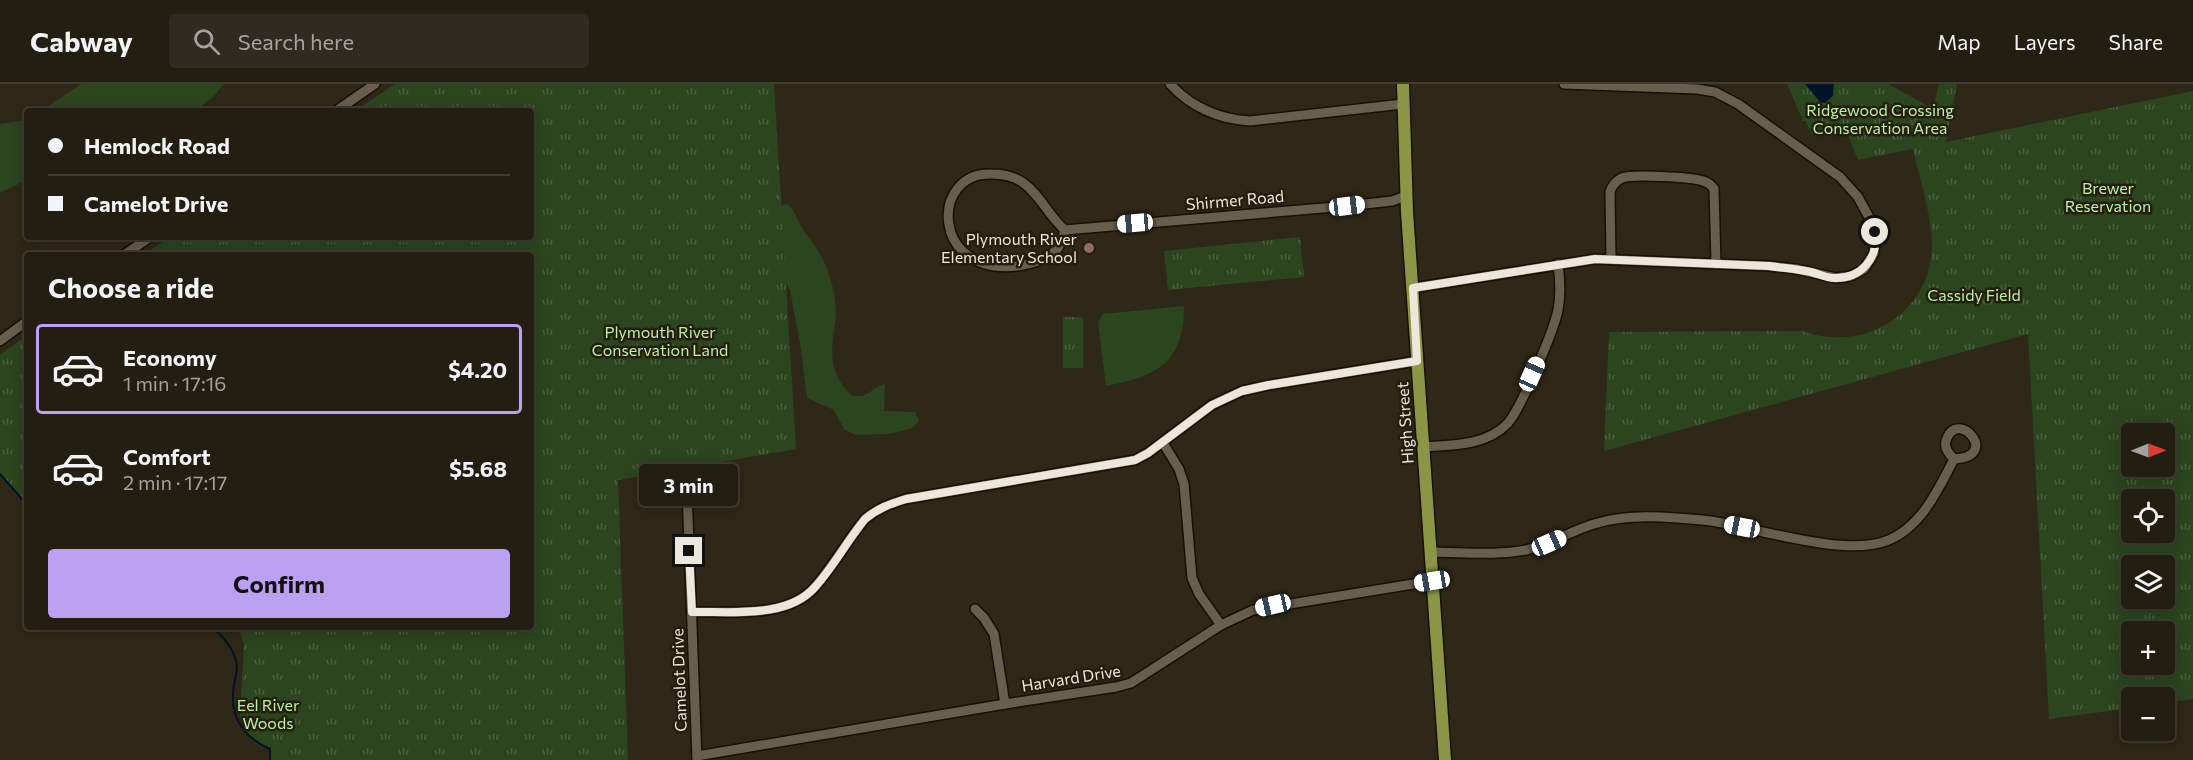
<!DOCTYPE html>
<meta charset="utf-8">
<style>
:root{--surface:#231e12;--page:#2f2b20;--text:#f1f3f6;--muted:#a3a29f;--line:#403c32;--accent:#bca0f2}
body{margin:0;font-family:Commissioner,sans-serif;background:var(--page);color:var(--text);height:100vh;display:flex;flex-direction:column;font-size:22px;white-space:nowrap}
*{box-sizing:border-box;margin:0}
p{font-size:20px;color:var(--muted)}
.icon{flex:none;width:33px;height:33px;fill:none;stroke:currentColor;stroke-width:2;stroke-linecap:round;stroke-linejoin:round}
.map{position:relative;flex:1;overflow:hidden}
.panel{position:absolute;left:24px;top:168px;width:510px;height:378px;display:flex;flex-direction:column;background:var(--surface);border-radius:6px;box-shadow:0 3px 15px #0003,0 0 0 2px var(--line)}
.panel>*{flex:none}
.guide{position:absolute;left:24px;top:24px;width:510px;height:132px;border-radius:6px;box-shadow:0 3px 15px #0003,0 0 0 2px var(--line);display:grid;align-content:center;height:132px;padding:0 24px;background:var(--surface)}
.needle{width:39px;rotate:89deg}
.buttons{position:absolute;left:2121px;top:339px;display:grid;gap:12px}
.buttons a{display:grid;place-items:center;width:54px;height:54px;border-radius:6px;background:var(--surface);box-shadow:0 3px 15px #0003,0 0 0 2px var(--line);font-size:30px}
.end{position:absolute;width:27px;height:27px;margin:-14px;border:8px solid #ebe7dd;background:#111;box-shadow:0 0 0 3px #111}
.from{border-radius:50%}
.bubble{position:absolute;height:42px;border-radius:6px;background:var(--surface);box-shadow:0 3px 15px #0003,0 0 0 2px var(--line);font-size:20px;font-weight:700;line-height:42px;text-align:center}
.car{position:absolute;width:18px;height:36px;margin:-18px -9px;border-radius:8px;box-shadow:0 0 4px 2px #0007;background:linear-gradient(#fff 24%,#345 0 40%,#fff 0 76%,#345 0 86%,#fff 0)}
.guide b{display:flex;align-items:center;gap:21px;height:57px;font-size:22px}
.guide b+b{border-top:2px solid var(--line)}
.guide i{width:15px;height:15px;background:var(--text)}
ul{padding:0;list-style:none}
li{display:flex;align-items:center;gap:18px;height:90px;margin:0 12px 9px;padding:0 12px;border:3px solid transparent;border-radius:6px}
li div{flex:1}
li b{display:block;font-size:22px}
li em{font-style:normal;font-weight:700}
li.on{border-color:var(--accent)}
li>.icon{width:54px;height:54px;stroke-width:1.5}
h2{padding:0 24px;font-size:27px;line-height:72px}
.action{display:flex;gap:12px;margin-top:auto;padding:12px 24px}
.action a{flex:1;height:69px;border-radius:6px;background:var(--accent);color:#111;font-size:24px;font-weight:700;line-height:69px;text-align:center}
header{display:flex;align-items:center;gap:36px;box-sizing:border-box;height:84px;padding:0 30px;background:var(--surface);border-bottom:2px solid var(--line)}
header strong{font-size:28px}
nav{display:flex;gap:33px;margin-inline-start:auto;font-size:21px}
.search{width:420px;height:54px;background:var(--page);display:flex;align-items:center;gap:15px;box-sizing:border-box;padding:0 21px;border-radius:6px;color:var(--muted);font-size:22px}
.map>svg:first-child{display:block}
</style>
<header>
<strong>Cabway</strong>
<div class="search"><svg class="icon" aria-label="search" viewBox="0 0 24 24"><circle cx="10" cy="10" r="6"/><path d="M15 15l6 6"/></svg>Search here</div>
<nav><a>Map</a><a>Layers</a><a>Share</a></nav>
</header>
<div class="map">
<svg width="2193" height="676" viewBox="0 0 2193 676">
<defs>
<pattern id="wetland-marsh" width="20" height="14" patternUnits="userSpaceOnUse" patternTransform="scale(1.5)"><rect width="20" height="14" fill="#2b451f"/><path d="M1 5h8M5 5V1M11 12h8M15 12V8" fill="none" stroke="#4a603f"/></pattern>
<pattern id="park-tufts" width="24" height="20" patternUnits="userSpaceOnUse" patternTransform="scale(1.5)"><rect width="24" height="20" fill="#2b451f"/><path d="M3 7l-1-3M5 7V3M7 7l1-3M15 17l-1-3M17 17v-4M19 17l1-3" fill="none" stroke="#4a603f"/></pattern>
</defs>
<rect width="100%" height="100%" fill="#2f2818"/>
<g fill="#2b451f">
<polygon points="81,0 224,0 212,14 195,27 41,27"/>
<polygon points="27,36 27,96 0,109 0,40"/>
<path d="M787 120C796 127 797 137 804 147 825 175 833 191 836 227 836 233 835 239 834 245 830 272 831 294 853 312H863L885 299 884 327 915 328 919 337 913 344 890 350 855 351 844 345 834 326 807 314 800 259 790 206 745 127Z"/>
<path d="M1184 222C1184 280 1156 292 1106 302L1098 238 1103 230Z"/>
</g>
<path fill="url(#wetland-marsh)" d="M1791 0 1833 12 1849 42C1837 55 1828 53 1812 49L1808 43Z"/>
<g fill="url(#park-tufts)" fill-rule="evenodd">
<polygon points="395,0 774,0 796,365 618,396 628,676 270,676 270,665 261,661 244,647 240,633 244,561 239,543 531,543 531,171 143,171 170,153 531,153 531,27 355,27"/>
<path d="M1787 0H1888L1928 22 1935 17 1939 0H1957L1946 58 2193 7V615L2165 619 2164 614H2132L2131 624 2049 635 2028 250 1604 367 1609 248 1802 247C1864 270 1932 229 1932 160 1932 132 1919 93 1913 65L1858 76 1837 24 1803 37ZM2132 350H2164V382H2132ZM2132 416H2164V448H2132ZM2132 482H2164V514H2132ZM2132 548H2164V580H2132Z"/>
<polygon points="1300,153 1304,193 1168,206 1164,167"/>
<rect x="1063" y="233" width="20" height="51"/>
<polygon points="27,251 27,417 22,415 0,390 0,271"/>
</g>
<polygon fill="#001429" points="1805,0 1834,0 1833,12 1825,19 1820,18"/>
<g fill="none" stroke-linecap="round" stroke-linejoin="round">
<g stroke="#001429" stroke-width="2">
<polyline points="0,390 22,415 27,417"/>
<path d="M212 543C222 552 230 560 235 573 240 585 233 598 233 610 231 636 247 655 270 665V676"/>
</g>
<defs>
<g id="minor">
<path d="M1170 0C1192 24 1218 35 1250 37L1403 20"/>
<polyline points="336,27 375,0"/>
<path d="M1065 146C1063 152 1061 159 1058 164 1050 175 1030 180 1017 182 930 192 930 87 992 90 1003 90 1013 92 1022 98 1040 110 1049 133 1065 146L1347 122 1392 117 1406 112"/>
<polyline points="124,171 150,153"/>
<path d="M1611 175 1610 108C1612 102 1615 97 1622 94 1631 90 1692 93 1703 97 1708 98 1711 101 1714 105L1716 180"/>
<polyline points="1413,204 1595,175 1769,182 1796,185 1836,194 1851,192 1864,185 1874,169 1875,154 1871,137 1858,113 1840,93 1738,20 1715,8 1697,5 1564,0"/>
<polyline points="0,257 27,237"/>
<polyline points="1163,359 1179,385 1184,400 1192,494 1199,510 1221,541"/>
<path d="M1423 363C1451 361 1486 362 1507 340 1520 327 1554 246 1558 226 1561 211 1560 195 1558 180"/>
<polyline points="687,407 697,676"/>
<path d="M1430 468C1462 468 1495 472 1526 466 1550 461 1570 447 1594 440 1615 433 1639 432 1661 433 1678 434 1695 435 1711 437 1756 444 1844 473 1886 457 1921 444 1938 406 1954 375 2001 373 1959 325 1947 354 1943 363 1948 369 1954 375"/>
<polyline points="975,525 984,534 994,550 1005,620"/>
<path d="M692 528C731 527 787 535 815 503 833 482 847 457 865 435 878 424 890 420 906 415L1135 376 1148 369 1212 321 1242 307 1269 301 1417 277"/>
<polyline points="697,672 1005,620 1116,603 1131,599 1221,541 1253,526 1432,497"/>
</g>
<polyline id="major" points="1403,0 1407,128 1445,676"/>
</defs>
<use href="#minor" stroke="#171003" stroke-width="12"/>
<use href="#major" stroke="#171003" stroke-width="15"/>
<use href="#minor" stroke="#675e4d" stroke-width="9"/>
<use href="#major" stroke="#8b9546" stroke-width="12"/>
</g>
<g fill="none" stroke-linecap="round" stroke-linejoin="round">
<path stroke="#ebe7dd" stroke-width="8" d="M689 467 692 528C731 527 787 535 815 503 834 482 847 457 865 435 878 424 890 420 906 415L1135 376 1148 369 1212 321 1242 307 1269 301 1417 277 1413 204 1595 175 1769 182C1783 184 1798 185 1811 188 1819 190 1826 194 1834 194 1861 195 1879 174 1875 148"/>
</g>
<circle fill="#8d6e63" stroke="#251e0f" stroke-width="2" cx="1089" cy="164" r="6"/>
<g text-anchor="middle" stroke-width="5" stroke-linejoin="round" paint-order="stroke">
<g font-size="16" fill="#baf1a3" stroke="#251e0f">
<text x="1880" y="32">Ridgewood Crossing<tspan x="1880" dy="18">Conservation Area</tspan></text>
<text x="2108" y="110">Brewer<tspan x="2108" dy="18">Reservation</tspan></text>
<text x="1974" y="217">Cassidy Field</text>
<text x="660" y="254">Plymouth River<tspan x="660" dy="18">Conservation Land</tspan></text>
<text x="268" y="627">Eel River<tspan x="268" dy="18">Woods</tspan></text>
</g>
<g font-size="16" fill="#ebe7dd" stroke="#251e0f">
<text transform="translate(1235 116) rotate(-5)" y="6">Shirmer Road</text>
<text transform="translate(1405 339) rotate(-94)" y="6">High Street</text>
<text transform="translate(1071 594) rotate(-9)" y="6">Harvard Drive</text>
<text transform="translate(679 596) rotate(-92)" y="6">Camelot Drive</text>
</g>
<g font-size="16" fill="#ebe7dd" stroke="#251e0f" text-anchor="end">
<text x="1077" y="161">Plymouth River<tspan x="1077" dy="18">Elementary School</tspan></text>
</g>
</g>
</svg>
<div class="buttons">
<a><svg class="needle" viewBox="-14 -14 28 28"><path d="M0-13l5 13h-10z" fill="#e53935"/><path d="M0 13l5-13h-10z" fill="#a3a29f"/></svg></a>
<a><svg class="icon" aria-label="locate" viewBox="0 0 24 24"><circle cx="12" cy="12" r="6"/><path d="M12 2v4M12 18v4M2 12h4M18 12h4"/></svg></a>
<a><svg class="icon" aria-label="layers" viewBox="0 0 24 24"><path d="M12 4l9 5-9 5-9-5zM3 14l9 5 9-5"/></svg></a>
<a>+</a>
<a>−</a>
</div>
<i class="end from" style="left:1875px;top:148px"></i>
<i class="end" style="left:689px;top:467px"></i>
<div class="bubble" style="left:639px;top:380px;width:99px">3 min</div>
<i class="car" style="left:1347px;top:122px;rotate:83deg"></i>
<i class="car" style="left:1135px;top:139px;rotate:265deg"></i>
<i class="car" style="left:1532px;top:290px;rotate:24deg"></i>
<i class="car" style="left:1742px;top:443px;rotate:281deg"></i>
<i class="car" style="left:1549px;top:459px;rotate:66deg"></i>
<i class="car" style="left:1432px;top:497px;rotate:261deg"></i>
<i class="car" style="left:1273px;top:521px;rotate:257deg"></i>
<div class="guide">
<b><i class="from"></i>Hemlock Road</b>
<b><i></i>Camelot Drive</b>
</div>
<section class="panel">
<h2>Choose a ride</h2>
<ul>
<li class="on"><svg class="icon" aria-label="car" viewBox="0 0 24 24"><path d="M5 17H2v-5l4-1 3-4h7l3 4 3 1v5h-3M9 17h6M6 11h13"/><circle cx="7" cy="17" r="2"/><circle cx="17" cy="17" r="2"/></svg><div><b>Economy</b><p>1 min · 17:16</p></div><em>$4.20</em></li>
<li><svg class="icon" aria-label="car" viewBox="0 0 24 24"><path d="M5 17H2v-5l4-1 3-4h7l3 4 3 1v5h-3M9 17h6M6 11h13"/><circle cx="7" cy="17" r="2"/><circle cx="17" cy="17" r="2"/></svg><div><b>Comfort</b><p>2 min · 17:17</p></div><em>$5.68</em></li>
</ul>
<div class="action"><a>Confirm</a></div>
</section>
</div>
